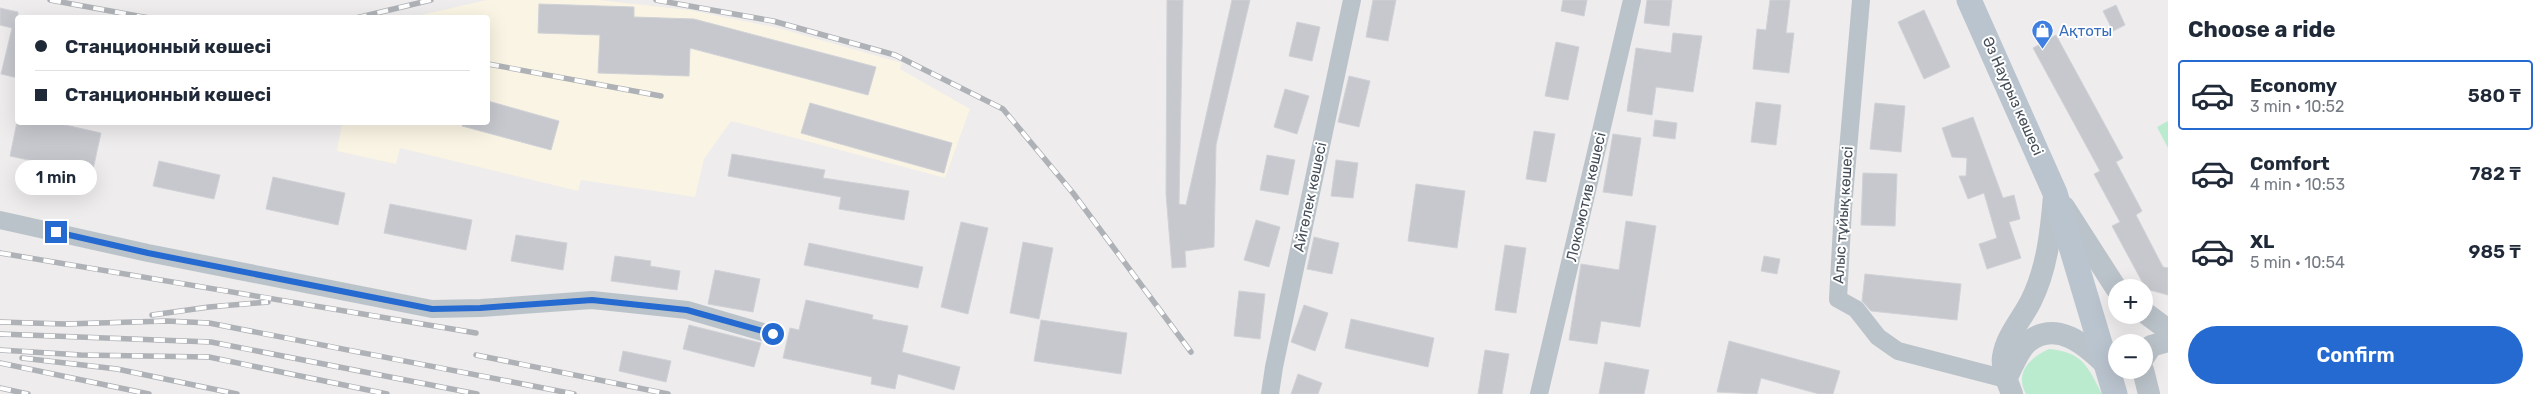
<!DOCTYPE html>
<meta charset="utf-8">
<style>
:root{--surface:#fff;--page:#f2f2f3;--text:#1f2937;--muted:#747a83;--line:#e0e1e3;--accent:#246ad0}
body{margin:0;font-family:Rubik,sans-serif;background:var(--page);color:var(--text);height:100vh;display:flex;flex-direction:column;font-size:19px;white-space:nowrap}
*{box-sizing:border-box;margin:0}
p{font-size:16px;color:var(--muted)}
.icon{flex:none;width:28px;height:28px;fill:none;stroke:currentColor;stroke-width:2;stroke-linecap:round;stroke-linejoin:round}
.map{position:relative;flex:1;overflow:hidden}
.sheet{display:flex;flex-direction:column;background:var(--surface);width:375px}
.sheet>*{flex:none}
.guide{position:absolute;left:15px;top:15px;width:475px;height:110px;border-radius:5px;box-shadow:0 5px 20px #0002;display:grid;align-content:center;height:110px;padding:0 20px;background:var(--surface)}
.buttons{position:absolute;left:2108px;top:279px;display:grid;gap:10px}
.buttons a{display:grid;place-items:center;width:45px;height:45px;border-radius:50%;background:var(--surface);box-shadow:0 5px 20px #0002;font-size:25px}
.end{position:absolute;width:22px;height:22px;margin:-11px;border:6px solid #246ad0;background:#fff;box-shadow:0 0 0 2px #fff}
.from{border-radius:50%}
.bubble{position:absolute;height:35px;border-radius:18px;background:var(--surface);box-shadow:0 5px 20px #0002;font-size:16px;font-weight:600;line-height:35px;text-align:center}
.guide b{display:flex;align-items:center;gap:18px;height:48px;font-size:19px}
.guide b+b{border-top:1px solid var(--line)}
.guide i{width:12px;height:12px;background:var(--text)}
ul{padding:0;list-style:none}
li{display:flex;align-items:center;gap:15px;height:70px;margin:0 10px 8px;padding:0 10px;border:2px solid transparent;border-radius:5px}
li div{flex:1}
li b{display:block;font-size:19px}
li em{font-style:normal;font-weight:600}
li.selected{border-color:var(--accent)}
li>.icon{width:45px;height:45px;stroke-width:1.5}
h2{padding:0 20px;font-size:22px;line-height:60px}
.action{display:flex;gap:10px;margin-top:auto;padding:10px 20px}
.action a{flex:1;height:58px;border-radius:30px;background:var(--accent);color:#fff;font-size:20px;font-weight:600;line-height:58px;text-align:center}
main{display:flex;flex:1;min-height:0}
.map>svg:first-child{display:block}
</style>
<main>
<div class="map">
<svg width="2168" height="394" viewBox="0 0 2168 394">
<rect width="100%" height="100%" fill="#eeecec"/>
<polygon fill="#faf4e4" points="487,0 599,0 689,10 778,28 902,63 900,69 970,109 945,178 731,121 704,159 695,197 581,180 578,191 400,148 396,164 337,151 342,123 488,122 488,18 412,17"/>
<g fill="#bbebcf">
<polygon points="2168,121 2168,148 2157,127"/>
<path d="M2049 349C2083 352 2088 367 2102 394H2026C2014 372 2031 357 2049 349Z"/>
</g>
<g fill="#c6c8ce" stroke="#d0d2d7">
<polygon points="1167,0 1183,0 1179,204 1186,205 1232,0 1250,0 1216,145 1214,247 1185,251 1186,267 1172,268 1166,194"/>
<polygon points="1373,0 1396,0 1388,41 1366,37"/>
<polygon points="1563,0 1587,0 1584,16 1561,11"/>
<polygon points="1647,0 1672,0 1669,26 1644,23"/>
<polygon points="1770,0 1790,0 1786,33 1794,33 1789,73 1753,69 1757,29 1766,30"/>
<polygon points="539,4 634,7 634,17 694,19 876,67 868,95 690,48 689,76 598,73 600,35 538,33"/>
<polygon points="2116,5 2125,25 2113,31 2103,11"/>
<polygon points="0,8 18,12 18,78 1,74 12,28 0,25"/>
<polygon points="1924,10 1950,67 1924,79 1898,22"/>
<polygon points="1297,22 1320,27 1312,61 1289,56"/>
<polygon points="1673,33 1702,36 1693,92 1656,87 1652,115 1627,111 1636,48 1671,53"/>
<polygon points="2056,35 2123,158 2116,162 2142,211 2136,215 2163,267 2168,268 2168,295 2146,289 2112,226 2120,222 2094,174 2100,171 2033,48"/>
<polygon points="1556,42 1579,47 1568,100 1545,96"/>
<polygon points="1349,76 1370,81 1359,127 1338,122"/>
<polygon points="1285,89 1309,96 1297,134 1274,127"/>
<polygon points="488,101 559,121 551,150 462,126 463,122 488,122"/>
<polygon points="1756,102 1781,105 1776,145 1751,142"/>
<polygon points="810,103 952,143 944,173 801,133"/>
<polygon points="1875,103 1905,106 1901,152 1870,149"/>
<polygon points="1973,117 2003,198 2014,195 2020,219 2009,222 2021,258 1987,269 1979,244 1997,238 1984,193 1968,199 1959,176 1966,176 1967,158 1952,157 1942,128"/>
<polygon points="1655,120 1677,123 1675,139 1653,136"/>
<polygon points="17,122 52,122 101,133 92,174 10,156"/>
<polygon points="1534,131 1555,134 1546,182 1526,179"/>
<polygon points="1613,134 1641,138 1632,196 1603,192"/>
<polygon points="732,154 825,170 823,178 909,191 904,220 839,209 841,197 728,176"/>
<polygon points="1267,155 1295,160 1288,195 1260,190"/>
<polygon points="1336,160 1358,163 1353,198 1331,196"/>
<polygon points="159,161 220,175 214,199 153,186"/>
<polygon points="1863,173 1897,174 1895,226 1861,225"/>
<polygon points="273,177 345,193 338,225 266,209"/>
<polygon points="1416,184 1465,191 1457,248 1408,241"/>
<polygon points="390,204 472,220 466,250 384,233"/>
<polygon points="1256,220 1280,227 1269,267 1244,260"/>
<polygon points="1626,221 1656,226 1640,327 1601,321 1597,344 1569,340 1581,264 1619,270"/>
<polygon points="961,222 988,228 968,314 941,307"/>
<polygon points="516,235 567,243 563,270 511,261"/>
<polygon points="1314,237 1339,243 1332,274 1307,269"/>
<polygon points="1023,242 1053,248 1039,319 1010,313"/>
<polygon points="809,243 923,267 918,288 804,265"/>
<polygon points="1505,245 1526,248 1516,313 1495,310"/>
<polygon points="615,256 651,261 650,266 680,271 677,290 611,281"/>
<polygon points="1764,256 1780,259 1777,274 1761,271"/>
<polygon points="715,270 760,279 753,312 708,304"/>
<polygon points="1865,274 1961,284 1957,320 1871,311 1862,301"/>
<polygon points="1239,291 1265,294 1260,339 1234,336"/>
<polygon points="806,300 873,315 872,319 908,326 902,352 960,367 954,390 898,374 895,389 871,384 872,377 783,358 790,328 799,330"/>
<polygon points="1304,305 1328,313 1315,351 1291,342"/>
<polygon points="1351,319 1434,338 1428,367 1345,348"/>
<polygon points="1041,320 1127,333 1121,374 1034,361"/>
<polygon points="689,325 761,343 754,367 683,349"/>
<polygon points="1729,341 1840,371 1833,394 1819,394 1761,378 1757,394 1717,392"/>
<polygon points="1485,350 1509,354 1502,394 1478,394"/>
<polygon points="623,351 671,361 666,382 619,371"/>
<polygon points="1605,362 1649,370 1644,394 1599,394"/>
<polygon points="1298,374 1322,383 1318,394 1291,394"/>
</g>
<g fill="none" stroke-linecap="round" stroke-linejoin="round">
<g stroke="#bbc3ca" stroke-width="18">
<polyline points="1861,0 1843,208 1838,299 1856,309 1878,337 1898,351 2006,379"/>
<polyline points="0,220 148,253 432,309 481,308 592,300 687,310 773,335"/>
<polyline points="1270,394 1274,367 1352,0"/>
<polyline points="1539,394 1632,0"/>
</g>
<g stroke="#bbc3ca" stroke-width="22">
<polyline points="2064,207 2116,288"/>
<polyline points="2144,312 2168,330"/>
<polyline points="2144,357 2151,346 2168,341"/>
<polyline points="2143,370 2149,394"/>
<path d="M2006 379C2012 368 2019 349 2028 342 2056 319 2086 345 2106 365"/>
<path d="M2012 394C2008 383 2001 368 2003 357 2006 336 2022 319 2031 301 2047 269 2051 232 2054 196"/>
</g>
<polyline stroke="#bac4cf" stroke-width="25" points="1969,0 2055,193 2115,394"/>
<defs>
<g id="rail">
<polyline points="50,0 149,18"/>
<polyline points="656,0 773,21 895,55 1003,109 1073,193 1191,352"/>
<polyline points="356,18 431,0"/>
<polyline points="488,64 661,96"/>
<polyline points="0,253 476,333"/>
<polyline points="152,315 209,307 268,302"/>
<polyline points="0,322 65,324 167,321 209,323 574,394"/>
<polyline points="0,334 211,342 477,394"/>
<polyline points="0,350 81,355 209,357 387,394"/>
<polyline points="476,355 668,394"/>
<polyline points="22,358 117,369 237,394"/>
<polyline points="0,363 149,394"/>
<polyline points="0,388 28,394"/>
</g>
</defs>
<use href="#rail" stroke="#aeb1b6" stroke-width="5.5"/>
<use href="#rail" stroke="#fff" stroke-width="4" stroke-dasharray="11" stroke-linecap="butt"/>
</g>
<g fill="none" stroke-linecap="round" stroke-linejoin="round">
<polyline stroke="#246ad0" stroke-width="6" points="56,232 148,253 432,309 480,308 592,300 687,310 773,334"/>
</g>
<defs>
<symbol id="shop-pin" viewBox="-11 -11 22 30"><path d="M0 17L-7.5 6A9.5 9.5 0 1 1 7.5 6Z" fill="#3f7fe0" stroke="#fff"/><path d="M-5-2.5h2.3a2.7 3.5 0 0 1 5.4 0H5L5.5 6h-11ZM-1.5-2.5h3a1.5 2.3 0 0 0-3 0Z" fill="#fff"/></symbol>
</defs>
<g fill-rule="evenodd">
<use href="#shop-pin" x="2030" y="18" width="25" height="34"/>
</g>
<g text-anchor="middle" stroke-width="4" stroke-linejoin="round" paint-order="stroke">
<g font-size="15" fill="#366cbe" stroke="#fff" text-anchor="start">
<text x="2059" y="36">Ақтоты</text>
</g>
<g font-size="15" fill="#454e58" stroke="#fff">
<text transform="translate(2013 96) rotate(66)" y="5">Әз Наурыз көшесі</text>
<text transform="translate(1310 197) rotate(-78)" y="5">Айгөлек көшесі</text>
<text transform="translate(1586 197) rotate(-77)" y="5">Локомотив көшесі</text>
<text transform="translate(1843 215) rotate(-86)" y="5">Алыс тұйық көшесі</text>
</g>
</g>
</svg>
<div class="buttons">
<a>+</a>
<a>−</a>
</div>
<i class="end from" style="left:773px;top:334px"></i>
<i class="end" style="left:56px;top:232px"></i>
<div class="bubble" style="left:15px;top:160px;width:82px">1 min</div>
<div class="guide">
<b><i class="from"></i>Станционный көшесі</b>
<b><i></i>Станционный көшесі</b>
</div>
</div>
<section class="sheet">
<h2>Choose a ride</h2>
<ul>
<li class="selected"><svg class="icon" aria-label="car" viewBox="0 0 24 24"><path d="M5 17H2v-5l4-1 3-4h7l3 4 3 1v5h-3M9 17h6M6 11h13"/><circle cx="7" cy="17" r="2"/><circle cx="17" cy="17" r="2"/></svg><div><b>Economy</b><p>3 min · 10:52</p></div><em>580 ₸</em></li>
<li><svg class="icon" aria-label="car" viewBox="0 0 24 24"><path d="M5 17H2v-5l4-1 3-4h7l3 4 3 1v5h-3M9 17h6M6 11h13"/><circle cx="7" cy="17" r="2"/><circle cx="17" cy="17" r="2"/></svg><div><b>Comfort</b><p>4 min · 10:53</p></div><em>782 ₸</em></li>
<li><svg class="icon" aria-label="car" viewBox="0 0 24 24"><path d="M5 17H2v-5l4-1 3-4h7l3 4 3 1v5h-3M9 17h6M6 11h13"/><circle cx="7" cy="17" r="2"/><circle cx="17" cy="17" r="2"/></svg><div><b>XL</b><p>5 min · 10:54</p></div><em>985 ₸</em></li>
</ul>
<div class="action"><a>Confirm</a></div>
</section>
</main>
